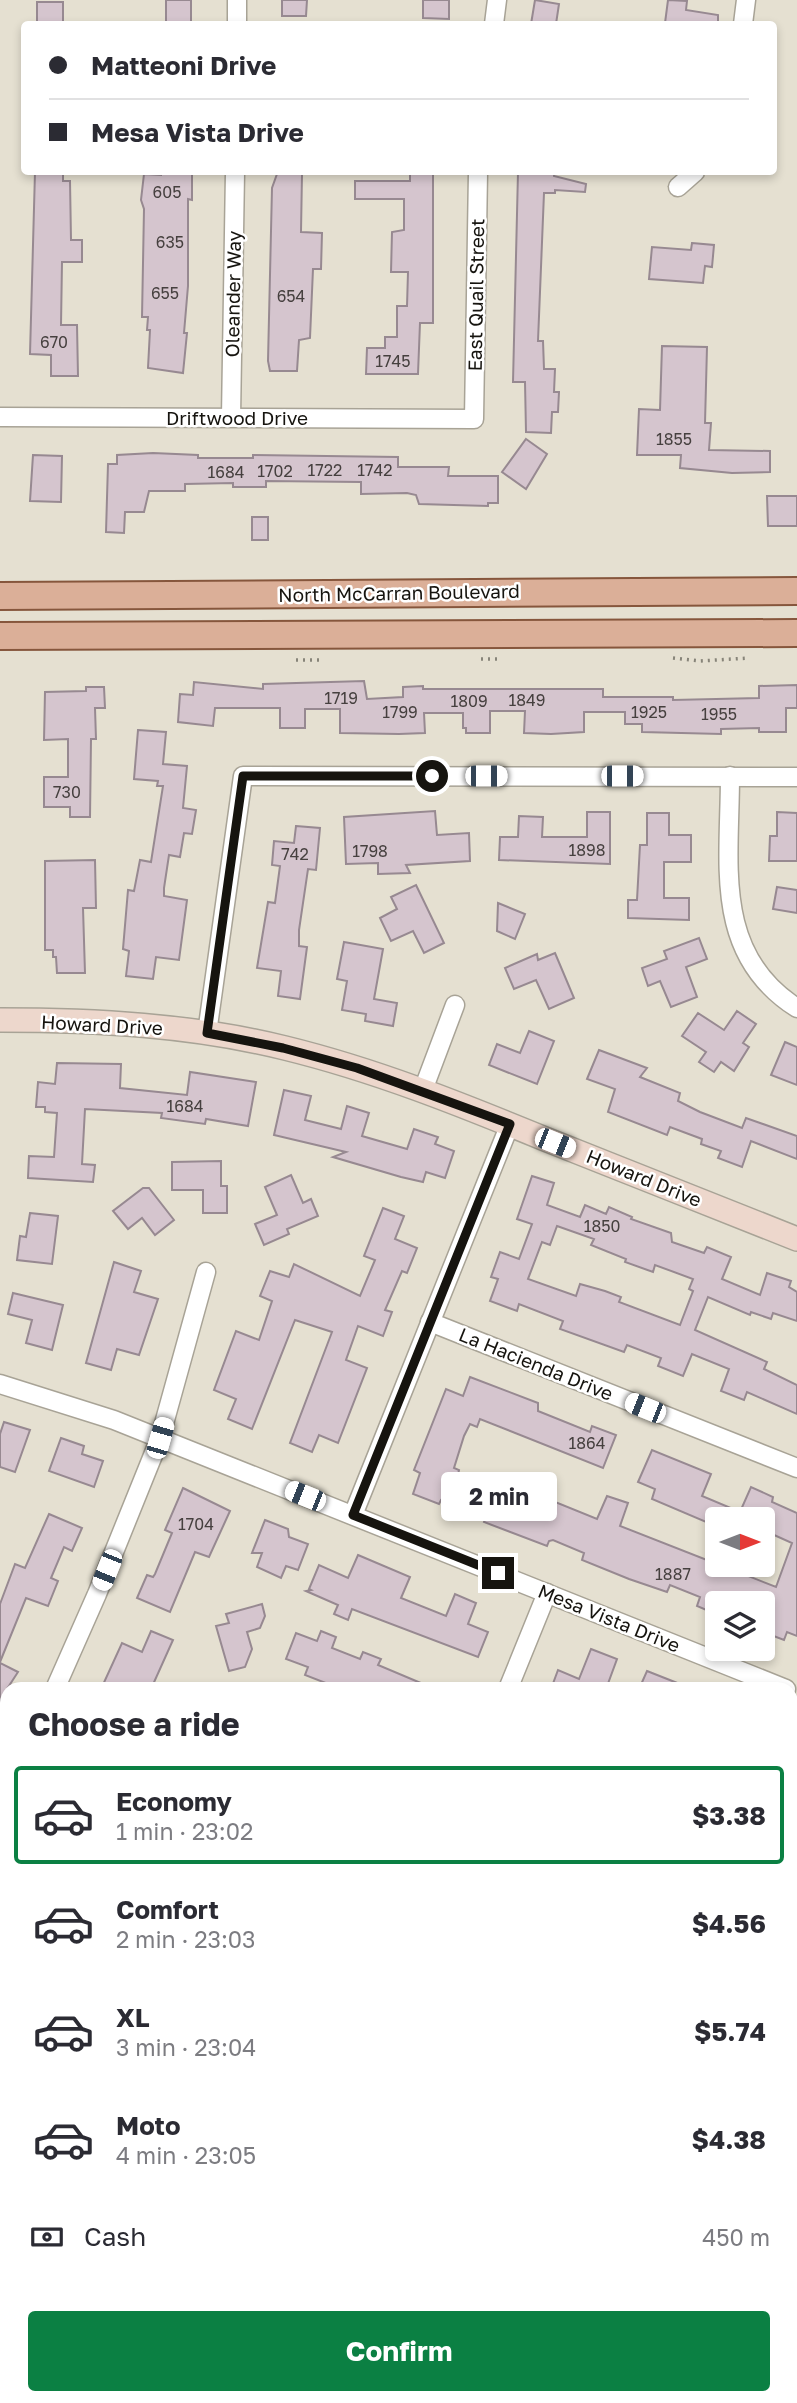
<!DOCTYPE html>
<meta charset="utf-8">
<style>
:root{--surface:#fff;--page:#f7f7f7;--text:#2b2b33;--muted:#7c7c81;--line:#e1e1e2;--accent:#0b8043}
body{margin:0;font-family:"Golos Text",sans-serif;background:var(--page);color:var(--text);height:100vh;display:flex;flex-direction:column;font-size:26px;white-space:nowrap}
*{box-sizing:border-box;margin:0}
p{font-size:23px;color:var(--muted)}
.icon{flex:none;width:38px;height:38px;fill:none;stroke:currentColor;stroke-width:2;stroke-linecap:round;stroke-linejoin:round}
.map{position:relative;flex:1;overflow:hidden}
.details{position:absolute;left:0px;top:1682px;width:798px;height:723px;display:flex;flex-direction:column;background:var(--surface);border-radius:21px 21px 0 0;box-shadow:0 4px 10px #0003}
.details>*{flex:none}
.banner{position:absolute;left:21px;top:21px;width:756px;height:154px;border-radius:7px;box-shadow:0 4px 10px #0003;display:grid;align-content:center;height:154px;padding:0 28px;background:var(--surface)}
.needle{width:46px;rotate:90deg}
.fabs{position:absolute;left:705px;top:1507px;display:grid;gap:14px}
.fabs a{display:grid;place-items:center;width:70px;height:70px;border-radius:7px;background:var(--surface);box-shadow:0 4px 10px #0003;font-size:35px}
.end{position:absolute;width:32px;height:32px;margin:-16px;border:9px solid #16140f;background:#fff;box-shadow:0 0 0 4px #fff}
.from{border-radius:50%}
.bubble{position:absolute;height:49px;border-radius:7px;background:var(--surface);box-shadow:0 4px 10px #0003;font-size:23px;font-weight:700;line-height:49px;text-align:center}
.car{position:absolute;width:21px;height:42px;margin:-21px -10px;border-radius:9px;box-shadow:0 0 5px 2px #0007;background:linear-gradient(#fff 24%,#345 0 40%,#fff 0 76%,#345 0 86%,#fff 0)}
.banner b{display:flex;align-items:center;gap:24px;height:66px;font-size:26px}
.banner b+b{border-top:2px solid var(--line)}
.banner i{width:18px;height:18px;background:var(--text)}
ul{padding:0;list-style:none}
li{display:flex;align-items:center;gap:21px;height:98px;margin:0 14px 10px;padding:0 14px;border:4px solid transparent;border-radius:7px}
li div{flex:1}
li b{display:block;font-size:26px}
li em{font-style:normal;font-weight:700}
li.active{border-color:var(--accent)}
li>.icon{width:63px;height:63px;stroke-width:1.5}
h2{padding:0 28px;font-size:32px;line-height:84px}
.pay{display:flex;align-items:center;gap:18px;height:77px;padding:0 28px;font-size:26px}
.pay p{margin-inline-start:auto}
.action{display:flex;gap:14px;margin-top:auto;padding:14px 28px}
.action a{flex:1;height:80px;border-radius:7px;background:var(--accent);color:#fff;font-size:28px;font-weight:700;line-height:80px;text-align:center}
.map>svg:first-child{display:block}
</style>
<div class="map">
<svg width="797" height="2403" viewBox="0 0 797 2403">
<rect width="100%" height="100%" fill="#e5e0d1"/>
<polygon fill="#e9d1c7" points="7,2340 7,2398 101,2398 109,2403 0,2403 0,2350"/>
<g fill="#d5c5ce" stroke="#978991" stroke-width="2" fill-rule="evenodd">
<rect x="166" y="0" width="25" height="24"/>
<polygon points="282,0 307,0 306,16 282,16"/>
<polygon points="423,0 449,0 449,19 423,18"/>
<polygon points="535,0 559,4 556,24 531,24"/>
<polygon points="668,0 687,1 686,10 718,15 718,24 667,24 665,23"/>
<rect x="37" y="2" width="26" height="22"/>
<polygon points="35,172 63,172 63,181 70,181 71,240 82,240 82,262 62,262 61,325 77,325 78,376 51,376 51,355 30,354"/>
<polygon points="161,172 192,172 192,200 188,199 188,286 184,333 187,333 183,373 148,368 150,330 147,330 148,317 142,317 144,209 141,200 144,174 161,175"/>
<polygon points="410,172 433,172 433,323 420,323 418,374 366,374 367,348 385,348 385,337 397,337 397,306 407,306 408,272 391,272 392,232 404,230 404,199 355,199 355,181 410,181"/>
<polygon points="518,172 554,172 554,176 586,184 585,192 555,190 555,193 544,193 538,341 543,341 544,369 555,369 554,392 559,392 558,412 552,412 551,433 526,432 525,382 513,382"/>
<polygon points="277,174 302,174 301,232 322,233 321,269 313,269 310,338 299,340 297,371 270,371 268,361 272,188"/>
<polygon points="692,243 714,245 712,267 705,266 703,283 649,279 652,247 691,250"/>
<polygon points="662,346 707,347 705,423 711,423 709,450 770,451 770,472 732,473 680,468 681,455 637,455 639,409 660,410"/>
<polygon points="526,439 547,454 526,489 502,472"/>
<polygon points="153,453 198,455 198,458 253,458 253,455 398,457 398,467 449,467 448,476 498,476 498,503 488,503 488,506 419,504 416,495 407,493 361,494 361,482 266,481 266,487 233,487 233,483 185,484 185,491 149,491 144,512 125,512 124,533 106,532 108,464 117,464 117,455"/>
<polygon points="33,455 62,456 61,502 30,501"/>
<polygon points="767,496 797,496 797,526 768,526"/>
<rect x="252" y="517" width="16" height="23"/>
<polygon points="364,681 367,699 403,697 403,687 423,686 423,689 603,689 603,697 673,697 673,700 759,698 759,686 797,685 797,708 786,708 786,732 759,732 759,728 721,729 721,734 642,732 642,724 625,724 625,712 584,712 584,732 551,734 524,733 525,711 490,711 490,733 466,733 466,728 463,728 463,713 424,713 425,733 399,734 340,733 340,709 305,709 305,728 280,728 280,708 215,708 213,726 178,722 180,694 193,695 194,682 263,689 263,684"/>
<polygon points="86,687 104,687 105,708 95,708 96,739 91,739 90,817 70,817 70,807 44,807 44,777 68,777 68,739 44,740 45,692 86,691"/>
<polygon points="138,730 166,732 163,764 187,766 183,808 196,810 192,834 184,833 180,857 169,855 164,888 164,896 187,900 179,960 156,957 153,979 126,976 129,951 123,949 128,890 134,891 140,860 151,862 163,786 157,786 158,781 134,779"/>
<polygon points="435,811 437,835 469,833 470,861 406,865 410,873 378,874 378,863 346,864 344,817"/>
<polygon points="587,812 610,812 610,864 499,860 500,837 518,837 519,816 543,817 542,837 587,837"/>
<polygon points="777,812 797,813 797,861 769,861 770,836 777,836"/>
<polygon points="647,813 669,813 669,835 691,835 691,862 664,862 664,898 689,898 689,920 628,918 628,900 637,900 640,845 647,845"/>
<polygon points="296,826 320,828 316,870 308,869 299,930 299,946 307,947 300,999 278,996 281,971 257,968 268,902 275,903 280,866 272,865 274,841 294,843"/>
<polygon points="95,860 96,908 83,908 85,973 57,973 56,957 53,957 53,950 45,950 45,861"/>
<polygon points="416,885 444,943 424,953 413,931 391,941 380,918 397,909 391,897"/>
<polygon points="777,887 797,890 797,913 773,909"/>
<polygon points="498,903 525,914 515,939 497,931"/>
<polygon points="699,938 707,959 686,967 697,997 671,1007 660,981 648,986 642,968 667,959 664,951"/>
<polygon points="344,942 383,949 374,999 397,1003 393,1026 365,1021 366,1014 342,1010 347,981 337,979"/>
<polygon points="555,953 574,998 549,1009 536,980 514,989 505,968 537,954 538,960"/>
<polygon points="737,1011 756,1024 743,1043 749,1047 734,1071 721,1062 714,1072 699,1062 706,1052 682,1036 698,1013 724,1030"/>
<polygon points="529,1031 554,1041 537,1084 489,1065 497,1044 520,1053"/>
<polygon points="785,1042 797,1047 797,1085 771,1075"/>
<polygon points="599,1050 647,1068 640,1077 680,1093 678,1101 700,1112 742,1128 746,1118 797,1136 797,1159 751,1141 742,1167 718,1158 721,1151 701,1144 702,1139 670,1127 667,1135 608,1112 615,1089 587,1079"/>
<polygon points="57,1063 121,1064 120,1088 187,1095 190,1072 256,1082 248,1126 206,1119 205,1124 161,1118 162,1113 85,1109 82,1164 95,1165 93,1182 28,1178 29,1156 54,1157 57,1113 45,1112 45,1107 36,1107 38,1082 55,1084"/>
<polygon points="284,1090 311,1096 305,1120 341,1129 347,1106 369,1113 362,1136 407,1149 414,1129 438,1137 435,1144 454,1151 445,1178 426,1172 423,1182 401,1177 333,1157 346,1152 274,1135"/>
<polygon points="221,1161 221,1186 227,1186 227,1213 203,1213 203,1190 172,1190 172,1162"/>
<polygon points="291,1175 303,1203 311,1199 318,1216 287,1229 289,1234 264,1245 255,1224 277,1215 265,1187"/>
<path d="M532 1176 554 1183 547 1205 580 1217 585 1205 606 1214 609 1207 632 1217 631 1219 671 1233 672 1242 704 1253 707 1247 731 1257 722 1279 760 1295 767 1273 791 1281 789 1287 797 1292V1321L773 1313 771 1319 751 1312 750 1315 708 1297 695 1330 767 1362 764 1369 797 1385V1414L747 1392 744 1400 721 1391 729 1369 692 1354 683 1376 658 1366 661 1358 627 1345 624 1352 560 1329 563 1321 519 1304 517 1311 490 1301 498 1279 491 1277 500 1252 519 1259 532 1224 517 1219ZM557 1226 594 1239 591 1245 626 1259 625 1262 653 1272 655 1265 693 1279 689 1289 693 1291 680 1325 619 1302 621 1297 605 1291 580 1284 576 1296 528 1279 542 1242 550 1245Z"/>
<polygon points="143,1188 149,1188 174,1220 155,1235 142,1218 128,1229 113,1211"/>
<polygon points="383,1208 404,1216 395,1239 417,1248 407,1273 402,1271 385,1310 392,1312 383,1336 358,1326 346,1360 367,1368 338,1443 319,1435 312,1452 290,1443 332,1332 295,1320 252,1429 228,1419 236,1399 214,1390 236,1331 259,1340 272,1301 260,1296 270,1271 289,1277 294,1264 360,1296 375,1260 364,1256"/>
<polygon points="30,1213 58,1216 52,1264 17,1260 20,1236 26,1237"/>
<polygon points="114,1262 141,1271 134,1292 158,1299 139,1355 117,1349 111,1370 86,1363"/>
<polygon points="13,1293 63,1305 52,1350 26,1343 32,1320 8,1314"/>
<polygon points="470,1377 538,1403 538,1411 590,1432 592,1426 616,1435 603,1468 480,1419 477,1427 470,1424 464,1436 454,1468 459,1470 458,1475 498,1489 501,1480 597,1519 607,1496 628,1503 620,1526 717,1564 735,1564 733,1570 776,1587 792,1543 763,1530 763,1519 718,1519 718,1527 652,1499 655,1489 638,1482 652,1450 711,1474 702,1496 740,1512 751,1487 773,1497 772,1502 797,1513 797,1636 787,1632 784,1640 763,1632 770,1609 763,1607 763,1603 731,1593 727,1603 718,1603 718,1615 697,1606 700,1597 670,1585 667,1592 629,1579 582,1560 584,1553 553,1540 549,1541 547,1546 484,1522 486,1516 441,1500 439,1504 413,1494 420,1473 414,1470 446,1389 463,1396"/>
<polygon points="4,1422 30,1430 15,1472 0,1467 0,1434"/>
<polygon points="61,1438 84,1446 82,1454 103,1461 94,1487 49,1471"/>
<polygon points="183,1488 230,1511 209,1557 195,1552 170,1612 137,1598 147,1575 153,1577 155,1574 172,1533 165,1530"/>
<polygon points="49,1514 82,1528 72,1551 64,1547 51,1578 58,1581 48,1606 26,1598 0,1662 0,1604 15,1564 25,1568"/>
<polygon points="265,1520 288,1529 289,1537 308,1544 298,1570 286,1566 281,1578 257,1567 262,1553 252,1553"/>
<polygon points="358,1555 410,1577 401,1598 446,1616 455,1594 476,1603 468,1624 488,1632 478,1657 352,1609 348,1620 334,1614 338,1605 306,1591 311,1590 309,1589 319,1565 348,1578"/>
<polygon points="262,1604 265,1616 260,1628 247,1632 252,1649 245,1667 229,1671 216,1626 229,1623 226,1614"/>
<polygon points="151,1631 173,1640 151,1689 101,1689 122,1643 142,1652"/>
<polygon points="321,1631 336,1637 332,1648 360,1659 363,1652 381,1659 378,1665 435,1689 341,1689 305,1675 308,1667 286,1659 296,1633 317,1641"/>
<polygon points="591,1649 617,1659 606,1689 551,1689 558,1670 579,1679"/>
<polygon points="0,1663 18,1672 7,1689 0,1708"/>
<polygon points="647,1671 690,1688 690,1689 639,1689"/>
</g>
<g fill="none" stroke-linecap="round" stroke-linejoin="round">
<defs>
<polyline id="lane" points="19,2403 22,2398"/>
<g id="street">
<polyline points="237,24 237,0"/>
<polyline points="494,24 497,0"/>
<polyline points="743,24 746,0"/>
<polyline points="678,187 695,172"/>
<polyline points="0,417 474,419 478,172"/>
<polyline points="231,417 235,172"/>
<path d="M730 776C730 863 712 954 797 1008"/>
<polyline points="207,1033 243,776 797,777"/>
<polyline points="423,1090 455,1005"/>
<polyline points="430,1322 797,1468"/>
<polyline points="0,1384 114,1420 786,1689"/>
<polyline points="353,1515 510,1124"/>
<polyline points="55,1689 97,1594 160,1438 206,1272"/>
<polyline points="508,1689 547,1593"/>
<polyline points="0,1789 7,1778"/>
<polyline points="791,1973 797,1980"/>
<polyline points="0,2053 7,2058"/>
<polyline points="791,2262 797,2262"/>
<polyline points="483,2398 490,2403"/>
</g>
<g id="secondary">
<path d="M0 1020C95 1020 192 1025 285 1048 375 1070 460 1104 545 1139 629 1172 713 1206 797 1239"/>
<polyline points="0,2301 7,2306"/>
<polyline points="133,2398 140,2403"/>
</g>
<g id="primary">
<polyline points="0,596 797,591"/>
<polyline points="0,636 797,633"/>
</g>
</defs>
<use href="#lane" stroke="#a8a396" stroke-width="12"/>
<use href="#street" stroke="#a8a396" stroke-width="21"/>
<use href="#secondary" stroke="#a8a396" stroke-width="26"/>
<use href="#primary" stroke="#86563c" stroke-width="30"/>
<g stroke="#878479" stroke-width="3.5" stroke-dasharray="2 5" stroke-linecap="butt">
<polyline points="673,658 700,661 749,658"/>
<polyline points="481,659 501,659"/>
<polyline points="296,660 323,660"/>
</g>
<use href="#lane" stroke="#fff" stroke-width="9"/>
<use href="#street" stroke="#fff" stroke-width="18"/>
<use href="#secondary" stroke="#edd7cc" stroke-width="23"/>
<use href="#primary" stroke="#dbaf98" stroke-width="26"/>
</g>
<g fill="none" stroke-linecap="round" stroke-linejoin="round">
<polyline stroke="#16140f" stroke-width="9" points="432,776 243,776 207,1033 283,1048 357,1068 510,1124 353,1515 498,1573"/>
</g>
<g text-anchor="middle" stroke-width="5" stroke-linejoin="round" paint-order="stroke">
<g font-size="16" fill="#46403f">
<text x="167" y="198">605</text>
<text x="170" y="248">635</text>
<text x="165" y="299">655</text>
<text x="291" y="302">654</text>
<text x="54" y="348">670</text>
<text x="393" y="367">1745</text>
<text x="674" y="445">1855</text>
<text x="325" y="476">1722</text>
<text x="375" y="476">1742</text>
<text x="275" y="477">1702</text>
<text x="226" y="478">1684</text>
<text x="341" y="704">1719</text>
<text x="527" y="706">1849</text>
<text x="469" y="707">1809</text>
<text x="400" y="718">1799</text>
<text x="649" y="718">1925</text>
<text x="719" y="720">1955</text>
<text x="67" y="798">730</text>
<text x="587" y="856">1898</text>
<text x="370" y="857">1798</text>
<text x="295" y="860">742</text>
<text x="185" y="1112">1684</text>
<text x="602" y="1232">1850</text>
<text x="587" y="1449">1864</text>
<text x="196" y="1530">1704</text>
<text x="673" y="1580">1887</text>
</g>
<g font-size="19" fill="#16140f" stroke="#fff">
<text transform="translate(233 294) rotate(-89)" y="7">Oleander Way</text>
<text transform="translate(476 295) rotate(-89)" y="7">East Quail Street</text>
<text x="237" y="425">Driftwood Drive</text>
<text transform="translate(399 593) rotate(-1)" y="7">North McCarran Boulevard</text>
<text transform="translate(102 1025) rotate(3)" y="7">Howard Drive</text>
<text transform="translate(644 1178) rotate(22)" y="7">Howard Drive</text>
<text transform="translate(536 1364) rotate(22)" y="7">La Hacienda Drive</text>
<text transform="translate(609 1618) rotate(22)" y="7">Mesa Vista Drive</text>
</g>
</g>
</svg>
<div class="fabs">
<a><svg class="needle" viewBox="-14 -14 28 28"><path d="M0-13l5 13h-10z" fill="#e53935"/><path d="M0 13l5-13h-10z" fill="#7c7c81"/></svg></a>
<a><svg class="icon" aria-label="layers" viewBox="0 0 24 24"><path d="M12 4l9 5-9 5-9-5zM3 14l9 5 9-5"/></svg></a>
</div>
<i class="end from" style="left:432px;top:776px"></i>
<i class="end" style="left:498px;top:1573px"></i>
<div class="bubble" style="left:441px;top:1472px;width:116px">2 min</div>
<i class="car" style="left:486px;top:776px;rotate:90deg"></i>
<i class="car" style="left:622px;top:776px;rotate:90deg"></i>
<i class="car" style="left:555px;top:1143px;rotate:112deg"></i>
<i class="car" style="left:645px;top:1408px;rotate:292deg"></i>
<i class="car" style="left:160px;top:1438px;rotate:16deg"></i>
<i class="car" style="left:305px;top:1496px;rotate:292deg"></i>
<i class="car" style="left:107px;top:1570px;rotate:202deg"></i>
<div class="banner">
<b><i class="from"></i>Matteoni Drive</b>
<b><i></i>Mesa Vista Drive</b>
</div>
<section class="details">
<h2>Choose a ride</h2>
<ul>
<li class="active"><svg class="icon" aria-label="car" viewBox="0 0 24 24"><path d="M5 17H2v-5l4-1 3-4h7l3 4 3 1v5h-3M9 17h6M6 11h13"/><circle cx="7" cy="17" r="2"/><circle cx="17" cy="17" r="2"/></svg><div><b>Economy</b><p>1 min · 23:02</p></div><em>$3.38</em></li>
<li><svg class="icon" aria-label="car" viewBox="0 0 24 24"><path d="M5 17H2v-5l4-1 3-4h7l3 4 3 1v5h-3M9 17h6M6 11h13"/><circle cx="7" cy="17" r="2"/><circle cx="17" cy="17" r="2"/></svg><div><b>Comfort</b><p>2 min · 23:03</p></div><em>$4.56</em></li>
<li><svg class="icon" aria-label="car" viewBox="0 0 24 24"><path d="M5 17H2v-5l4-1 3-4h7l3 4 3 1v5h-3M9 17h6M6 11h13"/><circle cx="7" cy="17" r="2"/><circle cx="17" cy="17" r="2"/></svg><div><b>XL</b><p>3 min · 23:04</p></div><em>$5.74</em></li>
<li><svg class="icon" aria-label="car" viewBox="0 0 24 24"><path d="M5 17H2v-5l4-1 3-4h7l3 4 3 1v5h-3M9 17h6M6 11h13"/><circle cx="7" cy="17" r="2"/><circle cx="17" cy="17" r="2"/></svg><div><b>Moto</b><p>4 min · 23:05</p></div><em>$4.38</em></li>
</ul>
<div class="pay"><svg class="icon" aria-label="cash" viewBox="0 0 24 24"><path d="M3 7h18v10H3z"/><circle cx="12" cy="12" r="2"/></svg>Cash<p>450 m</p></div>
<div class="action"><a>Confirm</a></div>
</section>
</div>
